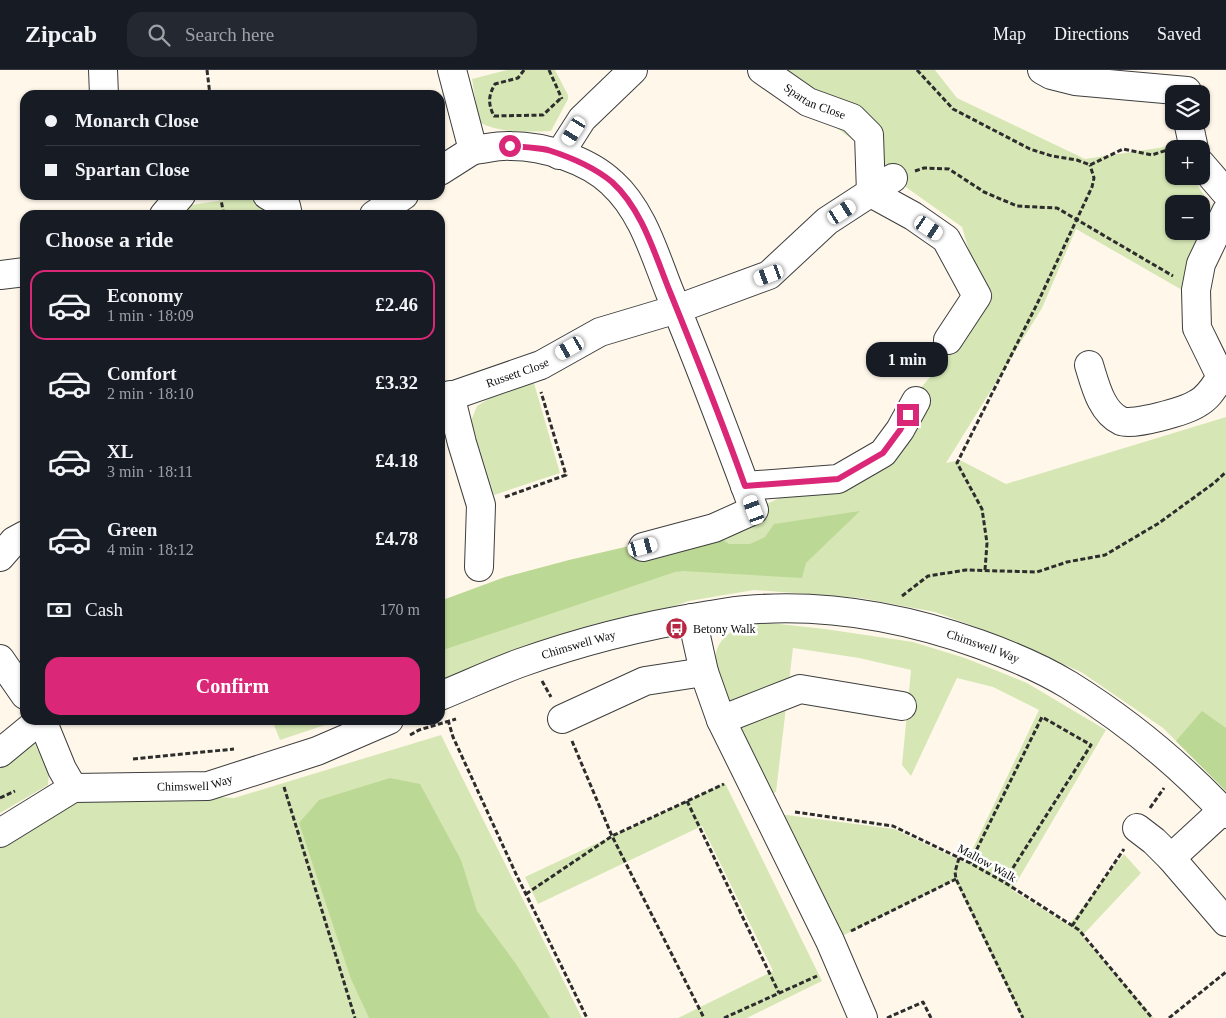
<!DOCTYPE html>
<meta charset="utf-8">
<style>
:root{--surface:#171b24;--page:#242831;--text:#f1f3f6;--muted:#9ea1a6;--line:#363941;--accent:#db2777}
body{margin:0;font-family:"Times New Roman",serif;background:var(--page);color:var(--text);height:100vh;display:flex;flex-direction:column;font-size:19px;white-space:nowrap}
*{box-sizing:border-box;margin:0}
p{font-size:16px;color:var(--muted)}
.icon{flex:none;width:28px;height:28px;fill:none;stroke:currentColor;stroke-width:2;stroke-linecap:round;stroke-linejoin:round}
.map{position:relative;flex:1;overflow:hidden}
.drawer{position:absolute;left:20px;top:140px;width:425px;height:515px;display:flex;flex-direction:column;background:var(--surface);border-radius:15px;box-shadow:0 1px 4px #0004}
.drawer>*{flex:none}
.banner{position:absolute;left:20px;top:20px;width:425px;height:110px;border-radius:15px;box-shadow:0 1px 4px #0004;display:grid;align-content:center;height:110px;padding:0 25px;background:var(--surface)}
.fabs{position:absolute;left:1165px;top:15px;display:grid;gap:10px}
.fabs a{display:grid;place-items:center;width:45px;height:45px;border-radius:10px;background:var(--surface);box-shadow:0 1px 4px #0004;font-size:25px}
.end{position:absolute;width:22px;height:22px;margin:-11px;border:6px solid #db2777;background:#fff;box-shadow:0 0 0 2px #fff}
.from{border-radius:50%}
.bubble{position:absolute;height:35px;border-radius:15px;background:var(--surface);box-shadow:0 1px 4px #0004;font-size:16px;font-weight:700;line-height:35px;text-align:center}
.car{position:absolute;width:15px;height:30px;margin:-15px -8px;border-radius:6px;box-shadow:0 0 4px 1px #0007;background:linear-gradient(#fff 24%,#345 0 40%,#fff 0 76%,#345 0 86%,#fff 0)}
.banner b{display:flex;align-items:center;gap:18px;height:48px;font-size:19px}
.banner b+b{border-top:1px solid var(--line)}
.banner i{width:12px;height:12px;background:var(--text)}
ul{padding:0;list-style:none}
li{display:flex;align-items:center;gap:15px;height:70px;margin:0 10px 8px;padding:0 15px;border:2px solid transparent;border-radius:15px}
li div{flex:1}
li b{display:block;font-size:19px}
li em{font-style:normal;font-weight:700}
li.selected{border-color:var(--accent)}
li>.icon{width:45px;height:45px;stroke-width:1.5}
h2{padding:0 25px;font-size:22px;line-height:60px}
.pay{display:flex;align-items:center;gap:12px;height:55px;padding:0 25px;font-size:19px}
.pay p{margin-inline-start:auto}
.cta{display:flex;gap:10px;margin-top:auto;padding:10px 25px}
.cta a{flex:1;height:58px;border-radius:15px;background:var(--accent);color:#fff;font-size:20px;font-weight:700;line-height:58px;text-align:center}
header{display:flex;align-items:center;gap:30px;box-sizing:border-box;height:70px;padding:0 25px;background:var(--surface);border-bottom:1px solid var(--line)}
header strong{font-size:24px}
nav{display:flex;gap:28px;margin-inline-start:auto;font-size:18px}
.search{width:350px;height:45px;background:var(--page);display:flex;align-items:center;gap:12px;box-sizing:border-box;padding:0 18px;border-radius:15px;color:var(--muted);font-size:19px}
.map>svg:first-child{display:block}
</style>
<header>
<strong>Zipcab</strong>
<div class="search"><svg class="icon" aria-label="search" viewBox="0 0 24 24"><circle cx="10" cy="10" r="6"/><path d="M15 15l6 6"/></svg>Search here</div>
<nav><a>Map</a><a>Directions</a><a>Saved</a></nav>
</header>
<div class="map">
<svg width="1226" height="948" viewBox="0 0 1226 948">
<rect width="100%" height="100%" fill="#fff8ea"/>
<g fill="#d6e7b5" fill-rule="evenodd">
<path d="M507 0H555L568 25V29L551 61C530 62 497 63 479 52L472 9Z"/>
<path d="M755 0H935L957 28 1085 89 1171 76 1174 80V106H1192L1215 143 1182 220 1076 159 1042 238 946 393 960 390 1006 414 1226 347V721L1163 658 1081 602 1000 566 935 542 861 528 754 520 689 531 440 616V546L754 440 861 389 930 307 979 214 962 157 893 108 856 72ZM1174 134H1201V161H1174Z"/>
<polygon points="251,126 273,143 273,145 179,145 185,136"/>
<polygon points="534,313 560,403 494,425 471,351 477,336 490,328"/>
<path d="M748 553H770L825 559 913 572 965 588 1027 613 1106 660 1012 820 1069 855 1124 784 1141 803 1082 866 1154 948H1022L955 810 840 867 781 745H787L894 759 966 793 1039 640 993 617 957 608 911 706 902 695 911 600 859 588 793 578 776 722 771 724C757 695 710 612 716 583 719 567 735 559 748 553Z"/>
<polygon points="272,650 340,650 280,670"/>
<polygon points="441,665 582,948 0,948 0,756 73,718 234,728"/>
<polygon points="34,672 49,703 48,715 0,743 0,692"/>
<polygon points="725,713 822,911 747,948 678,948 773,901 702,756 538,834 525,807"/>
</g>
<g fill="#bcd895">
<polygon points="860,441 806,493 802,508 683,501 675,502 440,581 440,531 505,507 569,490 638,474 713,463 729,474 750,474 765,467 774,454"/>
<polygon points="1202,641 1226,658 1226,721 1176,671"/>
<polygon points="390,708 420,714 461,790 477,841 516,894 550,948 369,948 351,909 299,753 319,730"/>
</g>
<g fill="none" stroke-linecap="round" stroke-linejoin="round">
<defs>
<g id="minor">
<polyline points="103,0 104,25"/>
<path id="s1" d="M762 0 808 32 852 48 869 65 871 123 913 146 946 169 977 226 948 270"/>
<polyline points="1042,0 1051,5 1075,11 1187,21"/>
<polyline points="1188,51 1194,79"/>
<path d="M473 80C485 79 498 75 511 76 544 76 588 90 612 113 643 141 655 186 670 223 700 295 727 367 754 440L714 458 643 477"/>
<polyline points="559,85 582,49 633,0"/>
<polyline points="1201,94 1226,123"/>
<polyline points="440,101 473,80 452,0"/>
<polyline points="267,125 286,136 288,145"/>
<polyline points="1226,142 1201,194 1196,220 1197,258 1221,307 1226,308"/>
<polyline points="164,145 181,125"/>
<polyline points="374,145 404,125"/>
<polyline points="0,205 25,202"/>
<path d="M1089 295C1095 314 1101 342 1121 351 1133 356 1186 341 1198 333 1209 327 1214 317 1221 307"/>
<polyline points="450,325 462,373 481,435 479,497"/>
<path id="s2" d="M440 330 541 295 600 262 677 239 769 205 827 151 893 108"/>
<polyline points="745,416 838,409 883,383 900,360 916,331"/>
<polyline points="0,487 14,471 25,465"/>
<polyline points="692,548 704,602 721,650 830,871 863,948"/>
<polyline points="0,589 25,625"/>
<path id="s3" d="M440 626C467 615 493 603 520 593 579 572 641 556 704 546 718 544 732 541 746 540 827 533 903 547 979 574 1010 585 1041 598 1069 615 1127 651 1180 695 1226 744"/>
<polyline points="562,649 645,611 704,602"/>
<polyline points="42,650 62,699 73,718"/>
<polyline points="721,650 800,619 902,636"/>
<polyline points="0,683 40,650"/>
<polyline points="1223,740 1171,788 1226,852"/>
<polyline points="1137,758 1154,771 1171,788"/>
<path id="s4" d="M0 763 73 718 208 716 317 681 389 650"/>
</g>
</defs>
<use href="#minor" stroke="#3e3e3e" stroke-width="30"/>
<g stroke="#2d2d2d" stroke-width="3" stroke-dasharray="5 2.5" stroke-linecap="butt">
<polyline points="207,0 210,25"/>
<path d="M524 0 518 8 495 14C488 26 488 34 494 46L543 45 561 28"/>
<polyline points="549,0 562,29"/>
<polyline points="917,0 953,39 1030,79 1052,86 1077,90 1090,95 1123,79 1152,85 1170,79"/>
<polyline points="915,101 924,98 949,99 984,122 1017,136 1057,138 1173,206"/>
<polyline points="220,125 224,145"/>
<polyline points="505,427 566,405 541,322"/>
<polyline points="985,500 987,473 982,439 957,393 1037,234 1092,117 1094,108 1090,95"/>
<polyline points="902,526 928,506 966,500 1037,502 1067,492 1105,485 1159,453 1214,413 1226,402"/>
<polyline points="542,611 551,627"/>
<polyline points="448,650 453,667 516,804 587,948"/>
<polyline points="410,665 419,660 456,649"/>
<polyline points="572,671 612,766 704,948"/>
<polyline points="133,689 234,679"/>
<polyline points="284,717 355,948"/>
<polyline points="0,728 15,721"/>
<polyline points="687,731 779,923"/>
<polyline points="1150,738 1164,718"/>
<polyline points="795,742 893,756 970,793 1004,812 1079,860 1152,948"/>
<polyline points="959,788 955,802 956,809 1023,948"/>
<polyline points="970,793 1042,647 1091,675 1004,812"/>
<polyline points="526,824 612,766 724,714"/>
<polyline points="1072,856 1124,779"/>
<polyline points="851,861 956,809"/>
<polyline points="724,948 817,906"/>
<polyline points="887,948 923,932 931,948"/>
<polyline points="1169,948 1226,902"/>
</g>
<use href="#minor" stroke="#fff" stroke-width="28"/>
</g>
<g fill="none" stroke-linecap="round" stroke-linejoin="round">
<path stroke="#db2777" stroke-width="6" d="M510 76C522 77 536 77 548 80 570 87 594 97 612 112 642 139 655 185 670 222 696 286 722 351 745 416L838 409 883 383 900 360 908 345"/>
</g>
<defs>
<symbol id="bus-disc" viewBox="-11 -11 22 22"><circle r="9.5" fill="#b72741" stroke="#fff"/><path d="M-5-6H5V4H4V6H2V4H-2V6H-4V4H-5ZM-3.5-4V0h7V-4ZM-3.5 1.2v1.5H-2V1.2ZM2 1.2v1.5H3.5V1.2Z" fill="#fff"/></symbol>
</defs>
<g fill-rule="evenodd">
<use href="#bus-disc" x="664" y="546" width="25" height="25"/>
</g>
<g text-anchor="middle" stroke-width="5" stroke-linejoin="round" paint-order="stroke">
<g font-size="12" fill="#0b0b0b" stroke="#fff">
<text dy="4" stroke="none"><textPath href="#s1" startOffset="62">Spartan Close</textPath></text>
<text dy="4" stroke="none"><textPath href="#s2" startOffset="82">Russett Close</textPath></text>
<text dy="4" stroke="none"><textPath href="#s3" startOffset="148">Chimswell Way</textPath></text>
<text dy="4" stroke="none"><textPath href="#s3" startOffset="561">Chimswell Way</textPath></text>
<text dy="4" stroke="none"><textPath href="#s4" startOffset="208">Chimswell Way</textPath></text>
<text transform="translate(987 793) rotate(29)" y="4">Mallow Walk</text>
</g>
<g font-size="12" fill="#0b0b0b" stroke="#fff" text-anchor="start">
<text x="693" y="563">Betony Walk</text>
</g>
</g>
</svg>
<div class="fabs">
<a><svg class="icon" aria-label="layers" viewBox="0 0 24 24"><path d="M12 4l9 5-9 5-9-5zM3 14l9 5 9-5"/></svg></a>
<a>+</a>
<a>−</a>
</div>
<i class="end from" style="left:510px;top:76px"></i>
<i class="end" style="left:908px;top:345px"></i>
<div class="bubble" style="left:866px;top:272px;width:82px">1 min</div>
<i class="car" style="left:574px;top:61px;rotate:212deg"></i>
<i class="car" style="left:842px;top:142px;rotate:57deg"></i>
<i class="car" style="left:929px;top:158px;rotate:124deg"></i>
<i class="car" style="left:769px;top:205px;rotate:250deg"></i>
<i class="car" style="left:570px;top:278px;rotate:240deg"></i>
<i class="car" style="left:754px;top:440px;rotate:340deg"></i>
<i class="car" style="left:643px;top:477px;rotate:75deg"></i>
<div class="banner">
<b><i class="from"></i>Monarch Close</b>
<b><i></i>Spartan Close</b>
</div>
<section class="drawer">
<h2>Choose a ride</h2>
<ul>
<li class="selected"><svg class="icon" aria-label="car" viewBox="0 0 24 24"><path d="M5 17H2v-5l4-1 3-4h7l3 4 3 1v5h-3M9 17h6M6 11h13"/><circle cx="7" cy="17" r="2"/><circle cx="17" cy="17" r="2"/></svg><div><b>Economy</b><p>1 min · 18:09</p></div><em>£2.46</em></li>
<li><svg class="icon" aria-label="car" viewBox="0 0 24 24"><path d="M5 17H2v-5l4-1 3-4h7l3 4 3 1v5h-3M9 17h6M6 11h13"/><circle cx="7" cy="17" r="2"/><circle cx="17" cy="17" r="2"/></svg><div><b>Comfort</b><p>2 min · 18:10</p></div><em>£3.32</em></li>
<li><svg class="icon" aria-label="car" viewBox="0 0 24 24"><path d="M5 17H2v-5l4-1 3-4h7l3 4 3 1v5h-3M9 17h6M6 11h13"/><circle cx="7" cy="17" r="2"/><circle cx="17" cy="17" r="2"/></svg><div><b>XL</b><p>3 min · 18:11</p></div><em>£4.18</em></li>
<li><svg class="icon" aria-label="car" viewBox="0 0 24 24"><path d="M5 17H2v-5l4-1 3-4h7l3 4 3 1v5h-3M9 17h6M6 11h13"/><circle cx="7" cy="17" r="2"/><circle cx="17" cy="17" r="2"/></svg><div><b>Green</b><p>4 min · 18:12</p></div><em>£4.78</em></li>
</ul>
<div class="pay"><svg class="icon" aria-label="cash" viewBox="0 0 24 24"><path d="M3 7h18v10H3z"/><circle cx="12" cy="12" r="2"/></svg>Cash<p>170 m</p></div>
<div class="cta"><a>Confirm</a></div>
</section>
</div>
